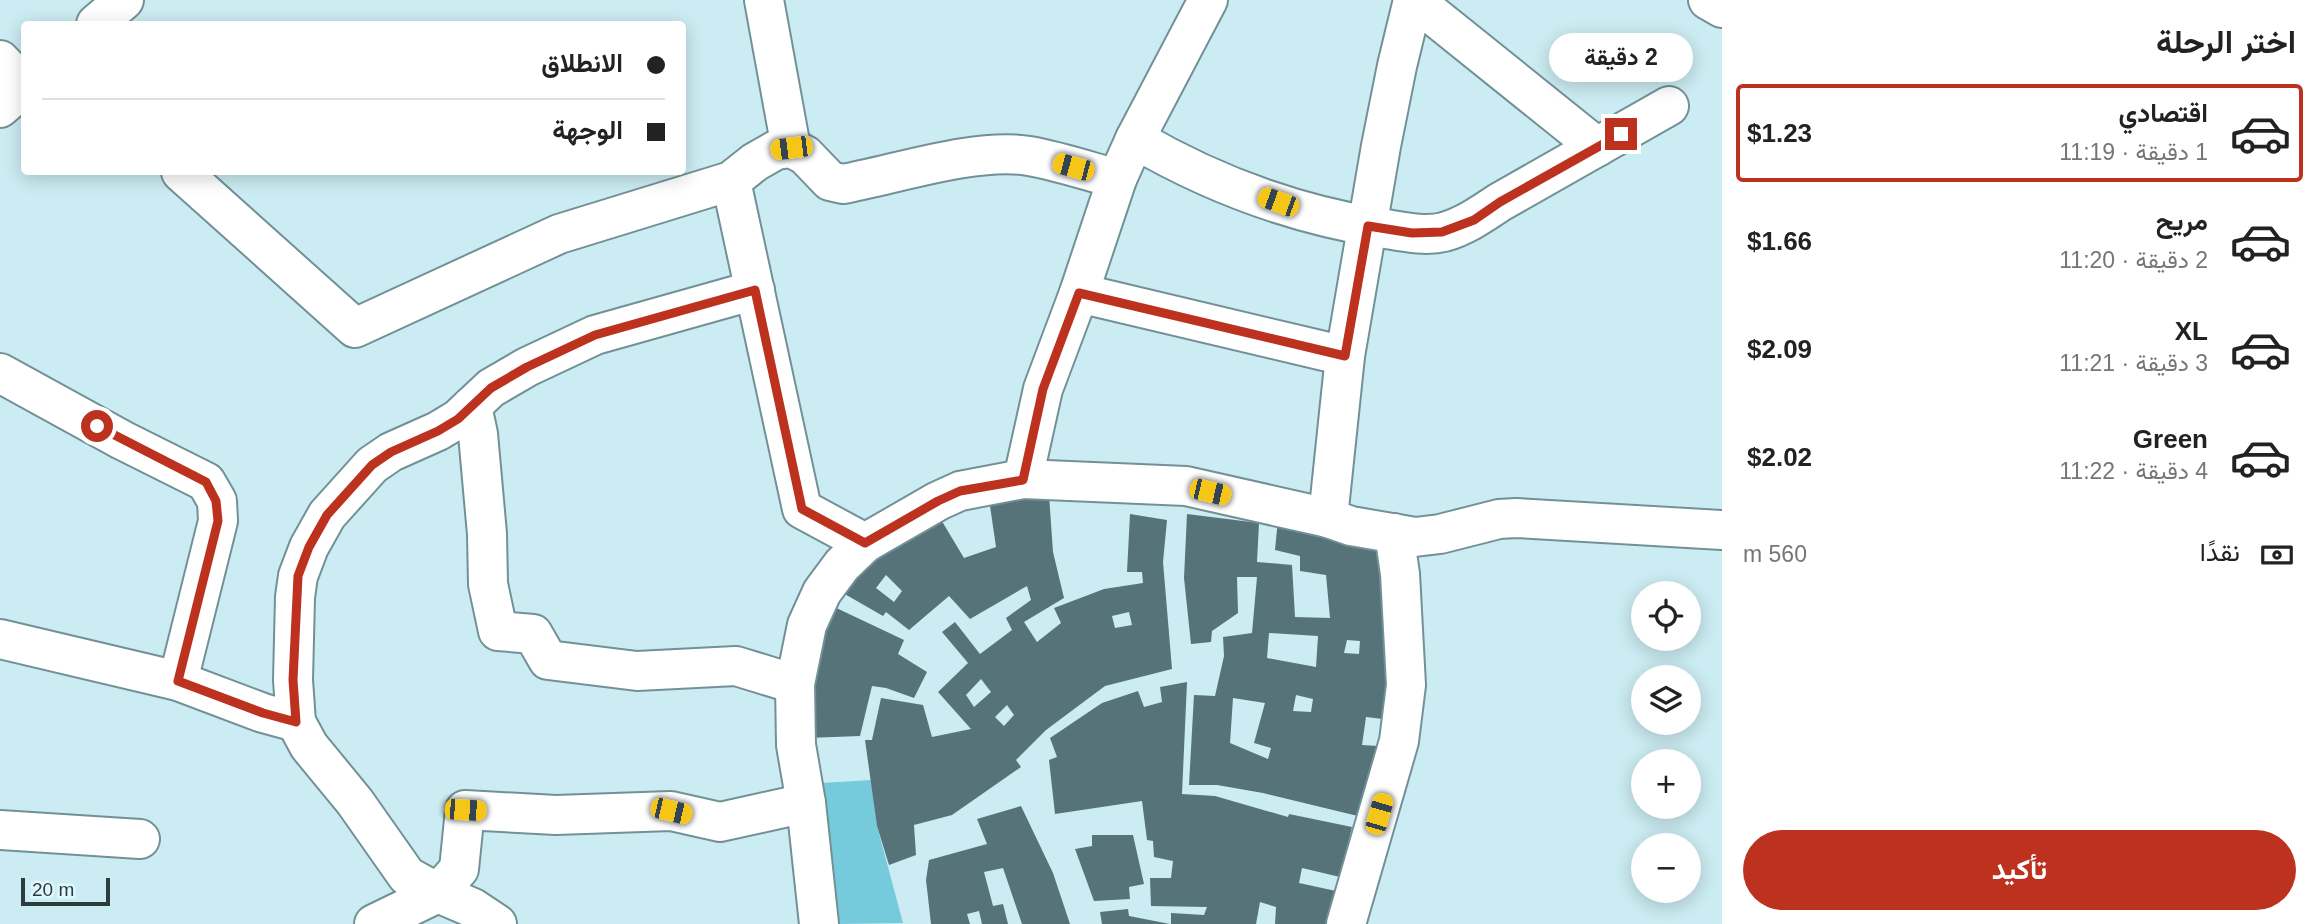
<!DOCTYPE html>
<html lang="ar">
<meta charset="utf-8">
<style>
:root{--surface:#fff;--page:#f6f6f6;--text:#222;--muted:#767676;--line:#e0e0e0;--accent:#bd311f}
body{margin:0;font-family:Arial,Vazirmatn,sans-serif;background:var(--page);color:var(--text);direction:rtl;height:100vh;display:flex;flex-direction:column;font-size:26px;white-space:nowrap}
*{box-sizing:border-box;margin:0}
p{font-size:23px;color:var(--muted)}
.icon{flex:none;width:38px;height:38px;fill:none;stroke:currentColor;stroke-width:2;stroke-linecap:round;stroke-linejoin:round}
.map{position:relative;flex:1;overflow:hidden;direction:ltr}
.panel{display:flex;flex-direction:column;background:var(--surface);width:595px}
.panel>*{flex:none}
.banner{position:absolute;left:21px;top:21px;width:665px;height:154px;border-radius:7px;box-shadow:0 4px 18px #0003;direction:rtl;display:grid;align-content:center;height:154px;padding:0 21px;background:var(--surface)}
.fabs{position:absolute;left:1631px;top:581px;display:grid;gap:14px}
.fabs a{display:grid;place-items:center;width:70px;height:70px;border-radius:50%;background:var(--surface);box-shadow:0 4px 18px #0003;font-size:35px}
.scale{position:absolute;left:21px;bottom:18px;width:89px;box-sizing:border-box;padding-left:7px;border:4px solid #2e3b3d;border-top:0;font-size:19px;line-height:24px;white-space:nowrap;color:#2e3b3d;-webkit-text-stroke:5px #def8fd;paint-order:stroke}
.end{position:absolute;width:32px;height:32px;margin:-16px;border:9px solid #bd311f;background:#fff;box-shadow:0 0 0 4px #fff}
.from{border-radius:50%}
.bubble{position:absolute;height:49px;border-radius:24px;background:var(--surface);box-shadow:0 4px 18px #0003;font-size:23px;font-weight:700;line-height:49px;text-align:center;direction:rtl}
.car{position:absolute;width:21px;height:42px;margin:-21px -10px;border-radius:9px;box-shadow:0 0 5px 2px #0007;background:linear-gradient(#f5c518 24%,#345 0 40%,#f5c518 0 76%,#345 0 86%,#f5c518 0)}
.banner b{display:flex;align-items:center;gap:24px;height:66px;font-size:26px}
.banner b+b{border-top:2px solid var(--line)}
.banner i{width:18px;height:18px;background:var(--text)}
ul{padding:0;list-style:none}
li{display:flex;align-items:center;gap:21px;height:98px;margin:0 14px 10px;padding:0 7px;border:4px solid transparent;border-radius:7px}
li div{flex:1}
li b{display:block;font-size:26px}
li em{font-style:normal;font-weight:700}
li.on{border-color:var(--accent)}
li>.icon{width:63px;height:63px;stroke-width:1.5}
h2{padding:0 21px;font-size:32px;line-height:84px}
.pay{display:flex;align-items:center;gap:18px;height:77px;padding:0 21px;font-size:26px}
.pay p{margin-inline-start:auto}
.action{display:flex;gap:14px;margin-top:auto;padding:14px 21px}
.action a{flex:1;height:80px;border-radius:42px;background:var(--accent);color:#fff;font-size:28px;font-weight:700;line-height:80px;text-align:center}
main{display:flex;flex:1;min-height:0}
.map>svg:first-child{display:block}
</style>
<main>
<section class="panel">
<h2>اختر الرحلة</h2>
<ul>
<li class="on"><svg class="icon" aria-label="car" viewBox="0 0 24 24"><path d="M5 17H2v-5l4-1 3-4h7l3 4 3 1v5h-3M9 17h6M6 11h13"/><circle cx="7" cy="17" r="2"/><circle cx="17" cy="17" r="2"/></svg><div><b>اقتصادي</b><p>1 دقيقة · 11:19</p></div><em>$1.23</em></li>
<li><svg class="icon" aria-label="car" viewBox="0 0 24 24"><path d="M5 17H2v-5l4-1 3-4h7l3 4 3 1v5h-3M9 17h6M6 11h13"/><circle cx="7" cy="17" r="2"/><circle cx="17" cy="17" r="2"/></svg><div><b>مريح</b><p>2 دقيقة · 11:20</p></div><em>$1.66</em></li>
<li><svg class="icon" aria-label="car" viewBox="0 0 24 24"><path d="M5 17H2v-5l4-1 3-4h7l3 4 3 1v5h-3M9 17h6M6 11h13"/><circle cx="7" cy="17" r="2"/><circle cx="17" cy="17" r="2"/></svg><div><b>XL</b><p>3 دقيقة · 11:21</p></div><em>$2.09</em></li>
<li><svg class="icon" aria-label="car" viewBox="0 0 24 24"><path d="M5 17H2v-5l4-1 3-4h7l3 4 3 1v5h-3M9 17h6M6 11h13"/><circle cx="7" cy="17" r="2"/><circle cx="17" cy="17" r="2"/></svg><div><b>Green</b><p>4 دقيقة · 11:22</p></div><em>$2.02</em></li>
</ul>
<div class="pay"><svg class="icon" aria-label="cash" viewBox="0 0 24 24"><path d="M3 7h18v10H3z"/><circle cx="12" cy="12" r="2"/></svg>نقدًا<p>560 m</p></div>
<div class="action"><a>تأكيد</a></div>
</section>
<div class="map">
<svg width="1722" height="924" viewBox="0 0 1722 924">
<rect width="100%" height="100%" fill="#cbecf2"/>
<polygon fill="#75cbdb" points="871,780 877,826 903,923 839,924 822,783"/>
<g fill="#567379" fill-rule="evenodd">
<path d="M1049 495 1053 552 1064 598 1024 622 1037 642 1061 623 1054 608 1104 589 1143 583 1142 572H1127L1130 514 1167 520 1163 562 1172 669 1105 686 1046 730 1016 760 1021 767 952 815 914 825 916 855 889 865 877 826 865 740H872L881 698 923 705 932 737 971 729 938 692 968 663 942 632 955 622 980 654 1012 630 1006 618 1031 600 1027 586 970 619 949 596 909 630 886 612 883 616 836 589 849 571 937 513 964 558 996 547 989 499ZM886 575 902 591 894 602 876 588ZM1129 612 1132 625 1115 628 1112 616ZM981 679 991 692 974 707 966 695ZM1007 705 1014 715 1004 726 995 717Z"/>
<path d="M1187 514 1259 523 1257 562 1292 565 1295 617 1330 618 1326 575 1300 571V556L1275 550 1278 519 1386 544 1391 720 1366 717 1362 745 1378 746 1366 818 1263 793 1217 785H1189L1194 695 1215 696 1224 656 1223 637 1252 633 1257 577H1237L1238 613 1212 631 1211 642 1191 644 1184 578ZM1269 633 1318 636 1316 667 1267 658ZM1347 640 1360 641 1359 654 1344 653ZM1296 695 1313 699 1311 712 1293 711ZM1233 698 1265 703 1254 743 1271 748 1268 759 1230 743Z"/>
<polygon points="830,605 904,640 898,654 927,672 914,698 886,688 872,686 860,736 807,738 803,686"/>
<polygon points="1187,682 1182,794 1215,796 1288,817 1289,814 1352,827 1340,877 1302,868 1299,883 1336,891 1328,924 1275,924 1276,907 1260,902 1256,924 1171,924 1171,913 1204,915 1207,907 1151,906 1150,878 1171,878 1173,861 1154,857 1153,841 1147,840 1142,801 1055,814 1049,760 1057,757 1050,738 1102,703 1138,691 1144,707 1162,702 1160,687"/>
<polygon points="1021,806 1053,873 1070,924 1022,924 1003,868 984,872 993,906 1003,904 1008,924 982,924 979,911 967,914 970,924 931,924 926,880 929,860 987,844 977,819"/>
<polygon points="1092,835 1133,835 1144,884 1129,887 1130,899 1094,901 1075,849 1092,846"/>
<polygon points="1128,909 1129,916 1170,924 1102,924 1100,912"/>
</g>
<g fill="none" stroke-linecap="round" stroke-linejoin="round">
<defs>
<g id="minor">
<polyline points="764,0 791,148"/>
<polyline points="1414,0 1597,147"/>
<polyline points="1708,0 1722,8"/>
<polyline points="96,24 124,0"/>
<polyline points="0,60 24,85"/>
<polyline points="0,108 24,87"/>
<path d="M1135 139C1210 183 1294 214 1380 228 1400 231 1424 237 1444 232 1465 226 1482 214 1500 202L1669 106"/>
<path d="M181 172 355 328 559 234 731 181 755 162 776 150 791 148 805 155 830 181 843 184C897 174 977 147 1029 156 1058 161 1088 171 1117 179"/>
<polyline points="731,181 802,509 865,543"/>
<polyline points="755,290 595,335 527,367 491,388 458,419 438,431 391,452 372,465 327,515 309,547 298,576 295,597 293,680 296,722 309,746 355,802 407,876 438,893 459,869 465,810 556,815 671,811 720,822 806,803"/>
<polyline points="1079,293 1345,356"/>
<polyline points="0,373 122,440 206,482 217,501 218,521 178,681"/>
<polyline points="472,406 478,434 487,534 488,584 498,631 533,634 548,660 637,671 736,666 795,684"/>
<polyline points="1023,479 1043,389 1079,293 1117,179 1135,139 1208,0"/>
<polyline points="1328,518 1345,356 1381,146 1397,66 1413,0"/>
<polyline points="0,639 178,681 263,713 296,722"/>
<polyline points="0,830 140,839"/>
<polyline points="374,924 438,893 473,908 497,924"/>
<polyline points="819,924 806,803 796,745 795,684 807,625 822,592 842,565 865,543 938,501 960,491 1023,479 1186,486 1328,518 1351,526 1415,537 1440,534 1499,519 1516,518 1722,530"/>
<polyline points="1346,924 1399,741 1406,685 1400,574 1394,533"/>
</g>
</defs>
<use href="#minor" stroke="#729197" stroke-width="42"/>
<use href="#minor" stroke="#fff" stroke-width="38"/>
</g>
<g fill="none" stroke-linecap="round" stroke-linejoin="round">
<polyline stroke="#bd311f" stroke-width="9" points="97,426 206,482 216,501 218,521 178,681 263,713 296,722 293,680 298,576 309,547 327,515 372,465 391,452 438,431 458,419 491,388 527,367 595,335 755,290 802,509 865,543 938,501 960,491 1023,480 1043,389 1079,293 1345,356 1368,226 1412,233 1442,232 1474,220 1500,202 1621,134"/>
</g>
</svg>
<div class="fabs">
<a><svg class="icon" aria-label="locate" viewBox="0 0 24 24"><circle cx="12" cy="12" r="6"/><path d="M12 2v4M12 18v4M2 12h4M18 12h4"/></svg></a>
<a><svg class="icon" aria-label="layers" viewBox="0 0 24 24"><path d="M12 4l9 5-9 5-9-5zM3 14l9 5 9-5"/></svg></a>
<a>+</a>
<a>−</a>
</div>
<div class="scale">20 m</div>
<i class="end from" style="left:97px;top:426px"></i>
<i class="end" style="left:1621px;top:134px"></i>
<div class="bubble" style="left:1549px;top:33px;width:144px">2 دقيقة</div>
<i class="car" style="left:791px;top:148px;rotate:263deg"></i>
<i class="car" style="left:1073px;top:167px;rotate:285deg"></i>
<i class="car" style="left:1278px;top:202px;rotate:290deg"></i>
<i class="car" style="left:1210px;top:492px;rotate:103deg"></i>
<i class="car" style="left:465px;top:810px;rotate:93deg"></i>
<i class="car" style="left:671px;top:811px;rotate:103deg"></i>
<i class="car" style="left:1379px;top:814px;rotate:16deg"></i>
<div class="banner">
<b><i class="from"></i>الانطلاق</b>
<b><i></i>الوجهة</b>
</div>
</div>
</main>
